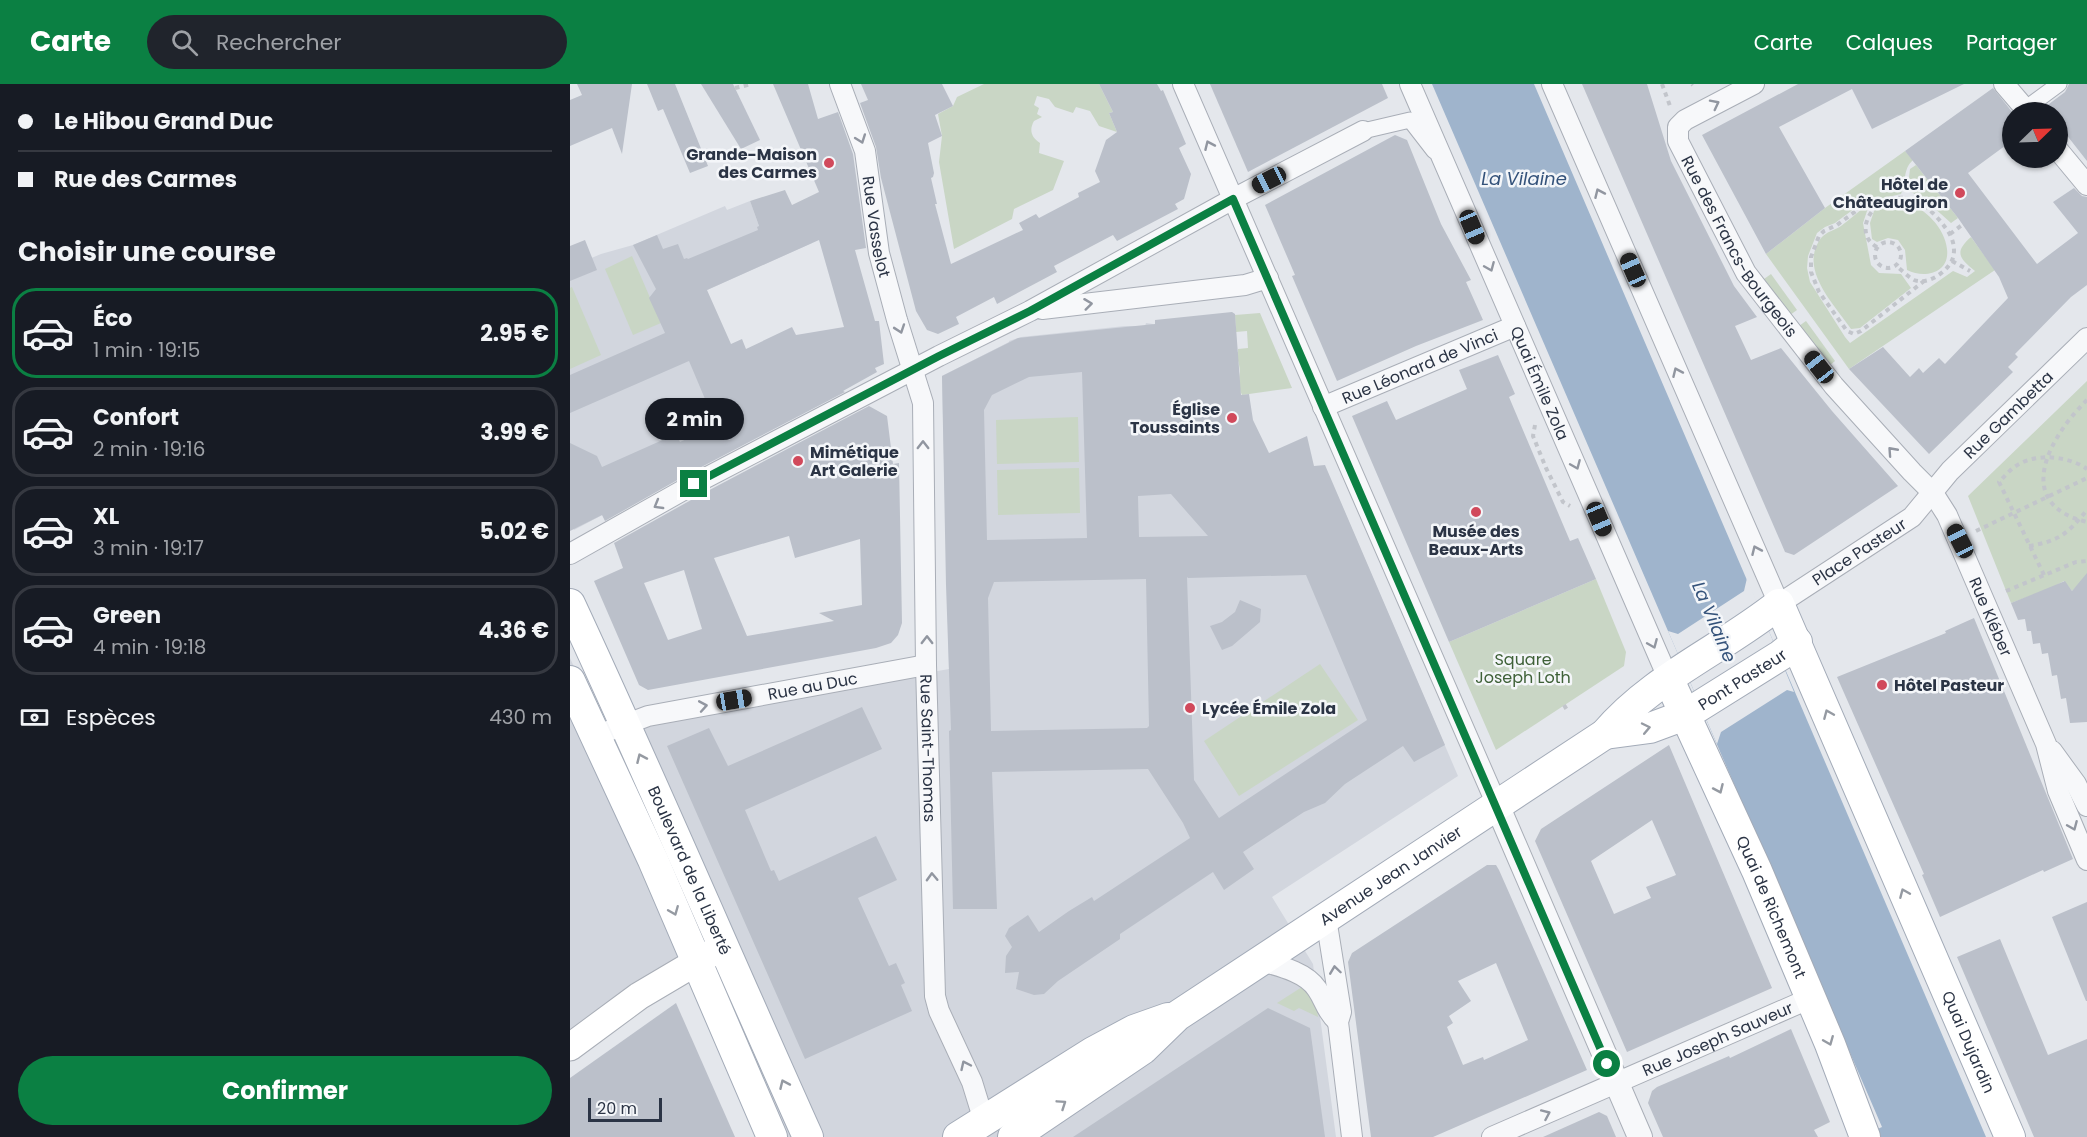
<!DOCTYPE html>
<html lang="fr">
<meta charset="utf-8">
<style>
:root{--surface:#171b24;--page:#20242c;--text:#f1f3f6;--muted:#9ea1a6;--line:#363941;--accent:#0b8043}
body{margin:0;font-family:Poppins,sans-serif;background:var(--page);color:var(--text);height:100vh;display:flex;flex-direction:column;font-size:22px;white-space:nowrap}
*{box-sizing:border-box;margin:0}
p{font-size:20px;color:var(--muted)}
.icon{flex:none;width:33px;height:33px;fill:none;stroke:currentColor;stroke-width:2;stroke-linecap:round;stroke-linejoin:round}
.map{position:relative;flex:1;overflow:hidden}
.details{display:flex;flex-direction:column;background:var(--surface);width:570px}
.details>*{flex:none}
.hud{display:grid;align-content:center;height:132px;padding:0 18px;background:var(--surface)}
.needle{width:39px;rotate:67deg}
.controls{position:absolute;left:1432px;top:18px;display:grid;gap:12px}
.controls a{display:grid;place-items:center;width:66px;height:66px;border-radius:50%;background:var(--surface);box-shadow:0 2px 4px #0004;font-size:30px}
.scale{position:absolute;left:18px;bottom:15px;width:74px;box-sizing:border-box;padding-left:6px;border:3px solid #2b3445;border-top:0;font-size:16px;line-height:21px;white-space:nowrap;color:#2b3445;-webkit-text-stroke:4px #f4f6f9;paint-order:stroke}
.end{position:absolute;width:27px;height:27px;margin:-14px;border:8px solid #0b8043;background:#fff;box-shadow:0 0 0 3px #fff}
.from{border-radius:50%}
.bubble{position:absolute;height:42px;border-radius:21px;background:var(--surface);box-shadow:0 2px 4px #0004;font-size:20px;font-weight:700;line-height:42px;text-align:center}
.car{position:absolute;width:18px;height:36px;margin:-18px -9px;border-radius:8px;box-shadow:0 0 4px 2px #0007;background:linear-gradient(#222 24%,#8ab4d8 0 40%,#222 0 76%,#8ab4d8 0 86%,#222 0)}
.hud b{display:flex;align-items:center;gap:21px;height:57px;font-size:22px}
.hud b+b{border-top:2px solid var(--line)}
.hud i{width:15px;height:15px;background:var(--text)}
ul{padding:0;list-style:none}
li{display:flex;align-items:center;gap:18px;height:90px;margin:0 12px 9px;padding:0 6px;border:3px solid var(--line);border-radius:24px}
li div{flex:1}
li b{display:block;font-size:22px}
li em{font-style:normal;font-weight:700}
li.current{border-color:var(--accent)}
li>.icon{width:54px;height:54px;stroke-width:1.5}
h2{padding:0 18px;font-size:27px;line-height:72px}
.pay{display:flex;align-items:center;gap:15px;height:66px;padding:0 18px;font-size:22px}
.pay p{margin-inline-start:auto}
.primary-button{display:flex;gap:12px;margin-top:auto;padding:12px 18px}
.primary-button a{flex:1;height:69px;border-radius:36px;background:var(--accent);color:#fff;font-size:24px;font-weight:700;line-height:69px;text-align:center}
header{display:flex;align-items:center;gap:36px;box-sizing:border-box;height:84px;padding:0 30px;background:var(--accent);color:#fff}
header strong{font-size:28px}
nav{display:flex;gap:33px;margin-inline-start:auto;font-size:21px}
.search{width:420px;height:54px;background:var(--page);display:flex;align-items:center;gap:15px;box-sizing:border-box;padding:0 21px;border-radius:33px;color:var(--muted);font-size:22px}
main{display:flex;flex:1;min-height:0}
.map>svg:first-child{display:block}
</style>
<header>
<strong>Carte</strong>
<div class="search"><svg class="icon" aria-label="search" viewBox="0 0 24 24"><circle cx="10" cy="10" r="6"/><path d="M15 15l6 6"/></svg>Rechercher</div>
<nav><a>Carte</a><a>Calques</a><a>Partager</a></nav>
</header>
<main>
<section class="details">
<div class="hud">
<b><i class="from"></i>Le Hibou Grand Duc</b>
<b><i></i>Rue des Carmes</b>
</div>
<h2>Choisir une course</h2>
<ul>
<li class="current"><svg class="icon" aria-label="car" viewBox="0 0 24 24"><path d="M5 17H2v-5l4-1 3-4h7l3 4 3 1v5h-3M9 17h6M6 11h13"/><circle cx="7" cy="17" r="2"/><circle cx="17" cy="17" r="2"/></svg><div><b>Éco</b><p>1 min · 19:15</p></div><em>2.95 €</em></li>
<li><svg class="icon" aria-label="car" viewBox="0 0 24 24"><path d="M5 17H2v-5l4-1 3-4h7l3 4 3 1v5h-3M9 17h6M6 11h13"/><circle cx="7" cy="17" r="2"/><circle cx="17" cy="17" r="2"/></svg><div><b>Confort</b><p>2 min · 19:16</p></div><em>3.99 €</em></li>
<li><svg class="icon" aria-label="car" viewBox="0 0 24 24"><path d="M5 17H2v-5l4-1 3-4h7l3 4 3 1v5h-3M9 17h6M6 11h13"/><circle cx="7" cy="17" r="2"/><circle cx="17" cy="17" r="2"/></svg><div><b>XL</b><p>3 min · 19:17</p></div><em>5.02 €</em></li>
<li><svg class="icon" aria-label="car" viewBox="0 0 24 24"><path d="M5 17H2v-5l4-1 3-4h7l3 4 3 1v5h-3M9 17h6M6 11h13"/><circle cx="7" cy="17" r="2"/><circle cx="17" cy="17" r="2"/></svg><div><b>Green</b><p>4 min · 19:18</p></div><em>4.36 €</em></li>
</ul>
<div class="pay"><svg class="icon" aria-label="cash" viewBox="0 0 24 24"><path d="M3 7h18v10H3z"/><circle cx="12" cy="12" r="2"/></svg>Espèces<p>430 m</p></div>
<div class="primary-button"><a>Confirmer</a></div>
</section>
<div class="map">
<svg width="1517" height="1053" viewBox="0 0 1517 1053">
<rect width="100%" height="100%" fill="#e4e7ec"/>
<g fill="#d2d6de">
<polygon points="180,117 189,142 242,159 115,216 178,354 4,446 0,437 0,183 31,170 63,161 155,122 157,126"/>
<polygon points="576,239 583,240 598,410 767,410 888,692 702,813 743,880 766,1053 212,1053 127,862 0,953 0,574 38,657 73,640 379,585 372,292 439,258 439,257 451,253 555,242 575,242"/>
</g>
<g fill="#c9d6c5">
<path d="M414 0H529L543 28 539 29 547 48 529 42 520 27 506 23 503 29 485 23 479 15 467 12 464 21 469 24 467 30 472 33 464 37C459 46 461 53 470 59L469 69 494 77 483 106 444 125 442 135 384 165 369 78 372 52 368 30 383 22 387 13Z"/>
<path d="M1335 67 1343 76C1332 86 1337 98 1331 110L1292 119 1265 139 1255 143 1247 149 1238 172 1237 184 1240 198 1275 253 1280 259 1383 187 1397 193 1405 187C1389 174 1384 168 1401 153L1425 186 1279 285 1196 170 1255 124Z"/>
<polygon points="1346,81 1388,134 1381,139 1361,121 1340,107 1338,101 1340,85"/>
<path d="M1335 118C1355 124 1375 144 1377 165 1380 189 1355 195 1337 186L1335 166 1328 156 1318 154 1307 158 1302 155 1300 139 1304 127 1311 123Z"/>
<path d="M1293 124H1298L1293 139 1301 181 1309 189 1331 190 1341 204 1290 244 1281 245C1264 220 1228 185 1251 154 1256 148 1265 146 1271 142 1279 136 1286 130 1293 124Z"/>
<polygon points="62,172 91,239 63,251 35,185"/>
<polygon points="1201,190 1227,226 1220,231 1194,195"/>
<polygon points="2,203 31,271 0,285 0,204"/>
<path d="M690 229 722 304 672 311C668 304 669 294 670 288 670 282 667 274 666 268H668V265L678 264 677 247 666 248 665 231Z"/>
<polygon points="1236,237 1265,277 1258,283 1229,242"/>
<polygon points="1517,297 1517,492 1502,507 1494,497 1479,505 1441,519 1398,412"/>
<polygon points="508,333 509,378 427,380 426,336"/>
<polygon points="509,384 510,429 428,431 427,386"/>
<polygon points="1026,495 1056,568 1054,582 926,666 879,558"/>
<polygon points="750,580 788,636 669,712 634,657"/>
<path d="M732 903C741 910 747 922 748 933L729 924 724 927 707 919Z"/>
</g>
<polygon fill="#9fb4cc" points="862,0 964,0 1416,1053 1290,1053 1312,1043"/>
<polygon fill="#e4e7ec" points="1177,494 1224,608 1217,606 1151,648 1147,660 1098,547 1108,550 1174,507"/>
<g fill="#bbc0ca" fill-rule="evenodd">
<polygon points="7,0 62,0 52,70 42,44 0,62 0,16 12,11"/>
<polygon points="77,0 105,0 138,82 120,89 93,25 88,27"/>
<polygon points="131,0 163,0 190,56 171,65"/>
<path d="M203 0H238L248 35 268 28 283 70 296 164 285 166 305 237H309L314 280 305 284 307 288 273 307 275 308 118 390 35 437 32 431 0 447V359L27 372 32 383 106 350 110 358 146 341 119 277 0 329V291L95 249 79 214 86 205 63 161 87 151 93 165 108 160 114 175 117 174 118 175 188 146 187 143 189 142 180 117 215 106 222 121 249 108ZM249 156 274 243 226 251 222 243 176 265 172 255 161 260 137 206Z"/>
<polygon points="291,0 372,0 383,22 365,31 372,52 358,59 364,89 363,93 361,94 367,120 365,120 381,180 453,146 449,139 466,130 469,134 509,113 508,109 530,98 525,87 536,56 547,48 539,29 543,28 529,0 587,0 591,7 593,6 616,60 609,64 621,90 614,115 605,120 608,125 547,157 543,151 484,182 487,188 427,220 424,213 386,233 389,240 368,250 357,246 346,227 311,94 306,63 290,19 298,16"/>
<polygon points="640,0 812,0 818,14 678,88"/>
<polygon points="1012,0 1077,0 1101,77 1164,202 1187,233 1165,242 1181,276 1211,264 1262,327 1328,402 1224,471 1215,468"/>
<polygon points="1228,0 1394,0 1302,45 1282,5 1209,43 1255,124 1196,170 1132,51"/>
<polygon points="1499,0 1517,0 1517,77 1488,40 1488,28 1479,28 1475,23 1495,8"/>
<polygon points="1423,4 1443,29 1443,56 1398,89 1467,180 1508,149 1483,118 1504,104 1512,112 1517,113 1517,201 1501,213 1445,270 1448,273 1438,283 1443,288 1359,370 1279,285 1313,263 1340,293 1349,284 1353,289 1369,274 1375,280 1438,214 1429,193 1388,134 1335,67"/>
<polygon points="825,51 837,56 871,140 901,196 896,198 913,236 846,262 767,297 722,192 725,191 695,121"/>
<polygon points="15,156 27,186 0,197 0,162"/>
<path d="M662 228 665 230 671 311 679 310 683 336 699 369 737 352 744 382 755 381 875 661 844 678 833 662 775 700 755 719 734 728 673 768 684 785 654 806 643 788 550 850V855L488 897 474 910 464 911 446 905 449 888 435 889 436 872 442 863 435 852 439 844 458 831 469 848 499 827 522 813 524 817 620 754 613 739 578 685 422 688 427 825H383L379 647 381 646 376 501 372 292 448 254 585 240V236ZM512 288 517 454 417 456 414 326 422 311 459 293ZM601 410 638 452 569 453 568 412ZM736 491 797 636 649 734 624 696 617 493 618 494ZM576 495 579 642 577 644 421 647 418 514 424 498Z"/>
<polygon points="928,271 945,310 939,313 1000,457 1008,454 1026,495 879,558 782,332 817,317 826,336 897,305 889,286"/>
<path d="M299 322 317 332 323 380 329 379 332 539 328 551 321 559 306 564 78 606 69 601 24 497 53 484 44 459 130 411ZM219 452 225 474 290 455 292 521 249 529 264 537 177 552 144 474ZM114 486 132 545 98 556 74 499Z"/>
<polygon points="1517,489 1517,638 1500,639 1496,614 1491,615 1487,591 1482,592 1478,569 1472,570 1470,559 1463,560 1461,547 1457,547 1455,535 1448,536 1441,519 1495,497 1502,507"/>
<polygon points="670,516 691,525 690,538 662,562 652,566 640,542 652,538 665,528"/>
<polygon points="1404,534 1503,775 1474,788 1473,786 1370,833 1352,791 1354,790 1267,593 1376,549 1375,547"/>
<polygon points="292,623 312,665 175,726 201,787 204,786 209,797 306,752 327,796 288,814 319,882 326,879 335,899 331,901 342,927 235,975 97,662 139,644 158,682"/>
<path d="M1099 661 1202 904 1057 968 965 757 971 745ZM1082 736 1106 791 1076 803 1081 814 1044 830 1021 777Z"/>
<path d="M917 781H926L929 786 1017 986 863 1053H801L778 878 782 869ZM926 879 958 956 914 976 913 973 893 981 877 943 883 939 879 932 901 917 888 897Z"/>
<polygon points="1517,818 1517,917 1516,917 1482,833"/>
<polygon points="1430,855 1478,971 1517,955 1517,1053 1464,1053 1387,873"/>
<polygon points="106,919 165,1053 0,1053 0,994"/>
<polygon points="698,924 740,944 755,1053 503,1053"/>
<polygon points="1221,945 1260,1038 1244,1046 1248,1053 1093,1053 1078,1019 1082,1007 1087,1003 1159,972 1160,974"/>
<polygon points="1029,1028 1037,1032 1046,1053 973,1053"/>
</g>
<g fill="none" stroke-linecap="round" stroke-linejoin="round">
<defs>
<g id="pedestrian">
<polyline points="1455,25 1489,0"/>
<polyline points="793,47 840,36 864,67"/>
</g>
<g id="minor">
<path id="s1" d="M270 0 295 67 309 169 327 236 353 319 356 581 365 912 369 927 402 998 414 1037"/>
<polyline points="613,0 927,721"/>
<path id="s2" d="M840 0 1099 596"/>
<path id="s3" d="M982 0 1209 520 1342 433 1380 387 1517 254"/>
<path id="s4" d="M1184 0 1115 36 1108 43V57L1176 189 1264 302 1342 388 1363 409 1377 431 1476 660 1488 707 1517 776"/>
<polyline points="1434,0 1458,28"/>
<polyline points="1488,66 1517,101"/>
<polyline points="472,225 675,201 698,194"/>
<path id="s5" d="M753 323 945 242"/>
<polyline points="0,470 124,400 369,272 460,227 663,115 793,47"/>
<path id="s6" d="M25 652 78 632 356 581"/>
<polyline points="1482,667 1506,700 1517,722"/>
<polyline points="756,834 771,928 768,938 782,1053"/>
<path d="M691 877C709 882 736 888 747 905 756 918 755 926 768 938"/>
<path id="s7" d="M922 1053 1241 914"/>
</g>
<polyline id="tertiary" points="927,721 1070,1053"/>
<polyline id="secondary" points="0,963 69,912 145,867"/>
<g id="primary">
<path id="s8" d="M0 520C82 696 158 875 238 1053"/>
<path id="s9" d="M1099 596 1187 787 1260 960 1295 1053"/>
<polyline points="0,597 83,776 202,1053"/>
<path id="s10" d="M1035 650 1080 644 1115 631 1211 571 1227 558"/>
<polyline points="388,1053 523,968 564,946 598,934"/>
<path id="s11" d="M443 1053 573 965 607 932 1035 650C1082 594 1153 565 1209 520L1440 1053"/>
</g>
</defs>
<use href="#pedestrian" stroke="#a9aeb7" stroke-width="17"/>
<use href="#minor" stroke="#a9aeb7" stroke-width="22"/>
<use href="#tertiary" stroke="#a9aeb7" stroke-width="26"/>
<use href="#secondary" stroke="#a9aeb7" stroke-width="29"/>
<use href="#primary" stroke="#a3abb8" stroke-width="32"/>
<g stroke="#c2c5cb" stroke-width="4" stroke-dasharray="4.5 4.5" stroke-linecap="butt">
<polyline points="1092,0 1100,22"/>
<polyline points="1122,0 1123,1"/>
<polyline points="165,4 182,0"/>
<polyline points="1310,119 1294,121 1267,141 1254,147 1249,152 1241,173 1241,188 1249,208 1277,247 1284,250 1291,247 1354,197"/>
<polyline points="1380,150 1392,141"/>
<circle cx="1318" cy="171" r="13"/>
<path d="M1307 163C1271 144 1327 73 1377 146 1384 155 1387 170 1380 180 1373 190 1357 201 1344 196 1338 193 1332 186 1326 182"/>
<polyline points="1382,177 1400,187"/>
<path d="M1517 316C1480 352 1441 420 1517 438"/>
<polyline points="965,341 963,352 976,384 993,418 1000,422"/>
<polyline points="1406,447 1517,394"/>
<path d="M1459 462C1490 457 1498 449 1517 426"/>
<path d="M1474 491 1429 398C1436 391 1442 383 1451 379 1471 369 1500 373 1517 385"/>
<polyline points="1436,507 1506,478 1517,477"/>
<polyline points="994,621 997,626"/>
</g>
<use href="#pedestrian" stroke="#f7f8fa" stroke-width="15"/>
<use href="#minor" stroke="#f7f8fa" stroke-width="20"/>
<use href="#tertiary" stroke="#f7f8fa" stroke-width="24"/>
<use href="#secondary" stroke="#fff" stroke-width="27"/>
<use href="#primary" stroke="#fff" stroke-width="30"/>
</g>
<defs><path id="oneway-chevron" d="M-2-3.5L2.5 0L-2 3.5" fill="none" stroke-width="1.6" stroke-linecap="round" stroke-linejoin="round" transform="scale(1.5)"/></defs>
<g stroke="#9196a0">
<use href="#oneway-chevron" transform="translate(1145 20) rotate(-27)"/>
<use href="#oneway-chevron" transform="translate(291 55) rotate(70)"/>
<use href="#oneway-chevron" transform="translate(639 61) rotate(-114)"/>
<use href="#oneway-chevron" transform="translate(1029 109) rotate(-114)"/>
<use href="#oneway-chevron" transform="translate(920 183) rotate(67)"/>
<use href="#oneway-chevron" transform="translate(518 220) rotate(-7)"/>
<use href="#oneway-chevron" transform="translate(330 245) rotate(71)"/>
<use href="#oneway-chevron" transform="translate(1107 288) rotate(-114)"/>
<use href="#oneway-chevron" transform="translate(353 361) rotate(-90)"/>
<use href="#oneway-chevron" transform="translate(1322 367) rotate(-132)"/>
<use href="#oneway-chevron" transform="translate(1006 381) rotate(67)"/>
<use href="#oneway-chevron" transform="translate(88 421) rotate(150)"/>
<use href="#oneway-chevron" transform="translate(1186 466) rotate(-114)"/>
<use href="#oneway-chevron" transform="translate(357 556) rotate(-90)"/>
<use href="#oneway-chevron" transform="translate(1083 560) rotate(67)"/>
<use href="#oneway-chevron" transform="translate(133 622) rotate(-10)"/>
<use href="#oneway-chevron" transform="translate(1503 742) rotate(67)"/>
<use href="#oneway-chevron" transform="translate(362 793) rotate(-92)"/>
<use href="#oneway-chevron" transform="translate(765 886) rotate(-98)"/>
<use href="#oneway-chevron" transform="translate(395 981) rotate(-115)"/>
<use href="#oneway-chevron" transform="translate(976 1030) rotate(-24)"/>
</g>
<g stroke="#959aa2">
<use href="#oneway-chevron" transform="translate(1258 630) rotate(-113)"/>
<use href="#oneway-chevron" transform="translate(1076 644) rotate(-12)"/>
<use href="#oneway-chevron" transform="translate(71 674) rotate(-114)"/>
<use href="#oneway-chevron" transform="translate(1149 705) rotate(66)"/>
<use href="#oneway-chevron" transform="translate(1334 809) rotate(-113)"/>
<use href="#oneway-chevron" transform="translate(104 827) rotate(68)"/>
<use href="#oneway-chevron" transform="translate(1259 957) rotate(68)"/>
<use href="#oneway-chevron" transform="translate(214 1000) rotate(-114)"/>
<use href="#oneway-chevron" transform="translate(492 1020) rotate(-34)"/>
</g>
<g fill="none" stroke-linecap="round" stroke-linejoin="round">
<polyline stroke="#0b8043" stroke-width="8" points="124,400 369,272 460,227 663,115 1037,980"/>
</g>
<g fill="#d1495b" stroke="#f4f6f9" stroke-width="2">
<circle cx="259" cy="79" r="6"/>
<circle cx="1390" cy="109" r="6"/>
<circle cx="662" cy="334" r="6"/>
<circle cx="228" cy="377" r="6"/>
<circle cx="906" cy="428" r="6"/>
<circle cx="1312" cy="601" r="6"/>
<circle cx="620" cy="624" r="6"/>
</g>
<g text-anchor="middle" stroke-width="5" stroke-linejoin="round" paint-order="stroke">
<g font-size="16" font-weight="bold" fill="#2b3445" stroke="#f4f6f9" text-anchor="end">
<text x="247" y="76">Grande-Maison<tspan x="247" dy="18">des Carmes</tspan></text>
<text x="1378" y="106">Hôtel de<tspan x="1378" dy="18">Châteaugiron</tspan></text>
<text x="650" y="331">Église<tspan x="650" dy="18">Toussaints</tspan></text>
<text x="240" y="374" text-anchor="start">Mimétique<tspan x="240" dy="18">Art Galerie</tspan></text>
<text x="906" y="453" text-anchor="middle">Musée des<tspan x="906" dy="18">Beaux-Arts</tspan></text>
<text x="1324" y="607" text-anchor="start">Hôtel Pasteur</text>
<text x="632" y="630" text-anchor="start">Lycée Émile Zola</text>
</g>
<g font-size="16" fill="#2b3445" stroke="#f4f6f9">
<text dy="6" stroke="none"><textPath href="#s1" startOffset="148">Rue Vasselot</textPath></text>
<text dy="6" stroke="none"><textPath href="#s4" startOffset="224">Rue des Francs-Bourgeois</textPath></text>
<text dy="6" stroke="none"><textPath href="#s5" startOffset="105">Rue Léonard de Vinci</textPath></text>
<text dy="6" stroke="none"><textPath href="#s2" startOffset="326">Quai Émile Zola</textPath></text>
<text dy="6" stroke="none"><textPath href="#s3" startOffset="867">Rue Gambetta</textPath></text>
<text dy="6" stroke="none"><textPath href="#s3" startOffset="663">Place Pasteur</textPath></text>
<text dy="6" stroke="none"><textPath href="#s4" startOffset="676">Rue Kléber</textPath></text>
<text dy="6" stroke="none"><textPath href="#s10" startOffset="150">Pont Pasteur</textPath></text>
<text dy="6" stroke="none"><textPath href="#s6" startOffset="224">Rue au Duc</textPath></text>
<text dy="6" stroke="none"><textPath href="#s1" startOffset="676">Rue Saint-Thomas</textPath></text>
<text dy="6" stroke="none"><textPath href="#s8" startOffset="292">Boulevard de la Liberté</textPath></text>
<text dy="6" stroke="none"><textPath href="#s11" startOffset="460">Avenue Jean Janvier</textPath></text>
<text dy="6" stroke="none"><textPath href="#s9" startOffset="249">Quai de Richemont</textPath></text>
<text dy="6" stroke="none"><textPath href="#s7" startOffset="246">Rue Joseph Sauveur</textPath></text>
<text dy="6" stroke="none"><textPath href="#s11" startOffset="1412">Quai Dujardin</textPath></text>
</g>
<g font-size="16" fill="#3f6138" stroke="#f4f6f9">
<text x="953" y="581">Square<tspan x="953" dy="18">Joseph Loth</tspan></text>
</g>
<g font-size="18" font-style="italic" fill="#34527a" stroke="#f4f6f9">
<text x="954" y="101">La Vilaine</text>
<text transform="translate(1144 538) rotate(67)" y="6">La Vilaine</text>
</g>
</g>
</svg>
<div class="controls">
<a><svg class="needle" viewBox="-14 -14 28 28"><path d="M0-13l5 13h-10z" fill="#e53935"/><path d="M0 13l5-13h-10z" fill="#9ea1a6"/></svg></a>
</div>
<div class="scale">20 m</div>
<i class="end from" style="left:1037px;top:980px"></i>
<i class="end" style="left:124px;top:400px"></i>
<div class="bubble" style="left:75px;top:314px;width:99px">2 min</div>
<i class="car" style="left:699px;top:96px;rotate:243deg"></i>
<i class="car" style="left:902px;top:143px;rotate:157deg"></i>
<i class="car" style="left:1063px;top:186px;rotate:336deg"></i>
<i class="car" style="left:1249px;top:283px;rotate:322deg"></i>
<i class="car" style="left:1029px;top:435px;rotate:157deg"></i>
<i class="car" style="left:1390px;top:457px;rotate:333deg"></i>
<i class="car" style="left:164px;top:616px;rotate:80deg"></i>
</div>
</main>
